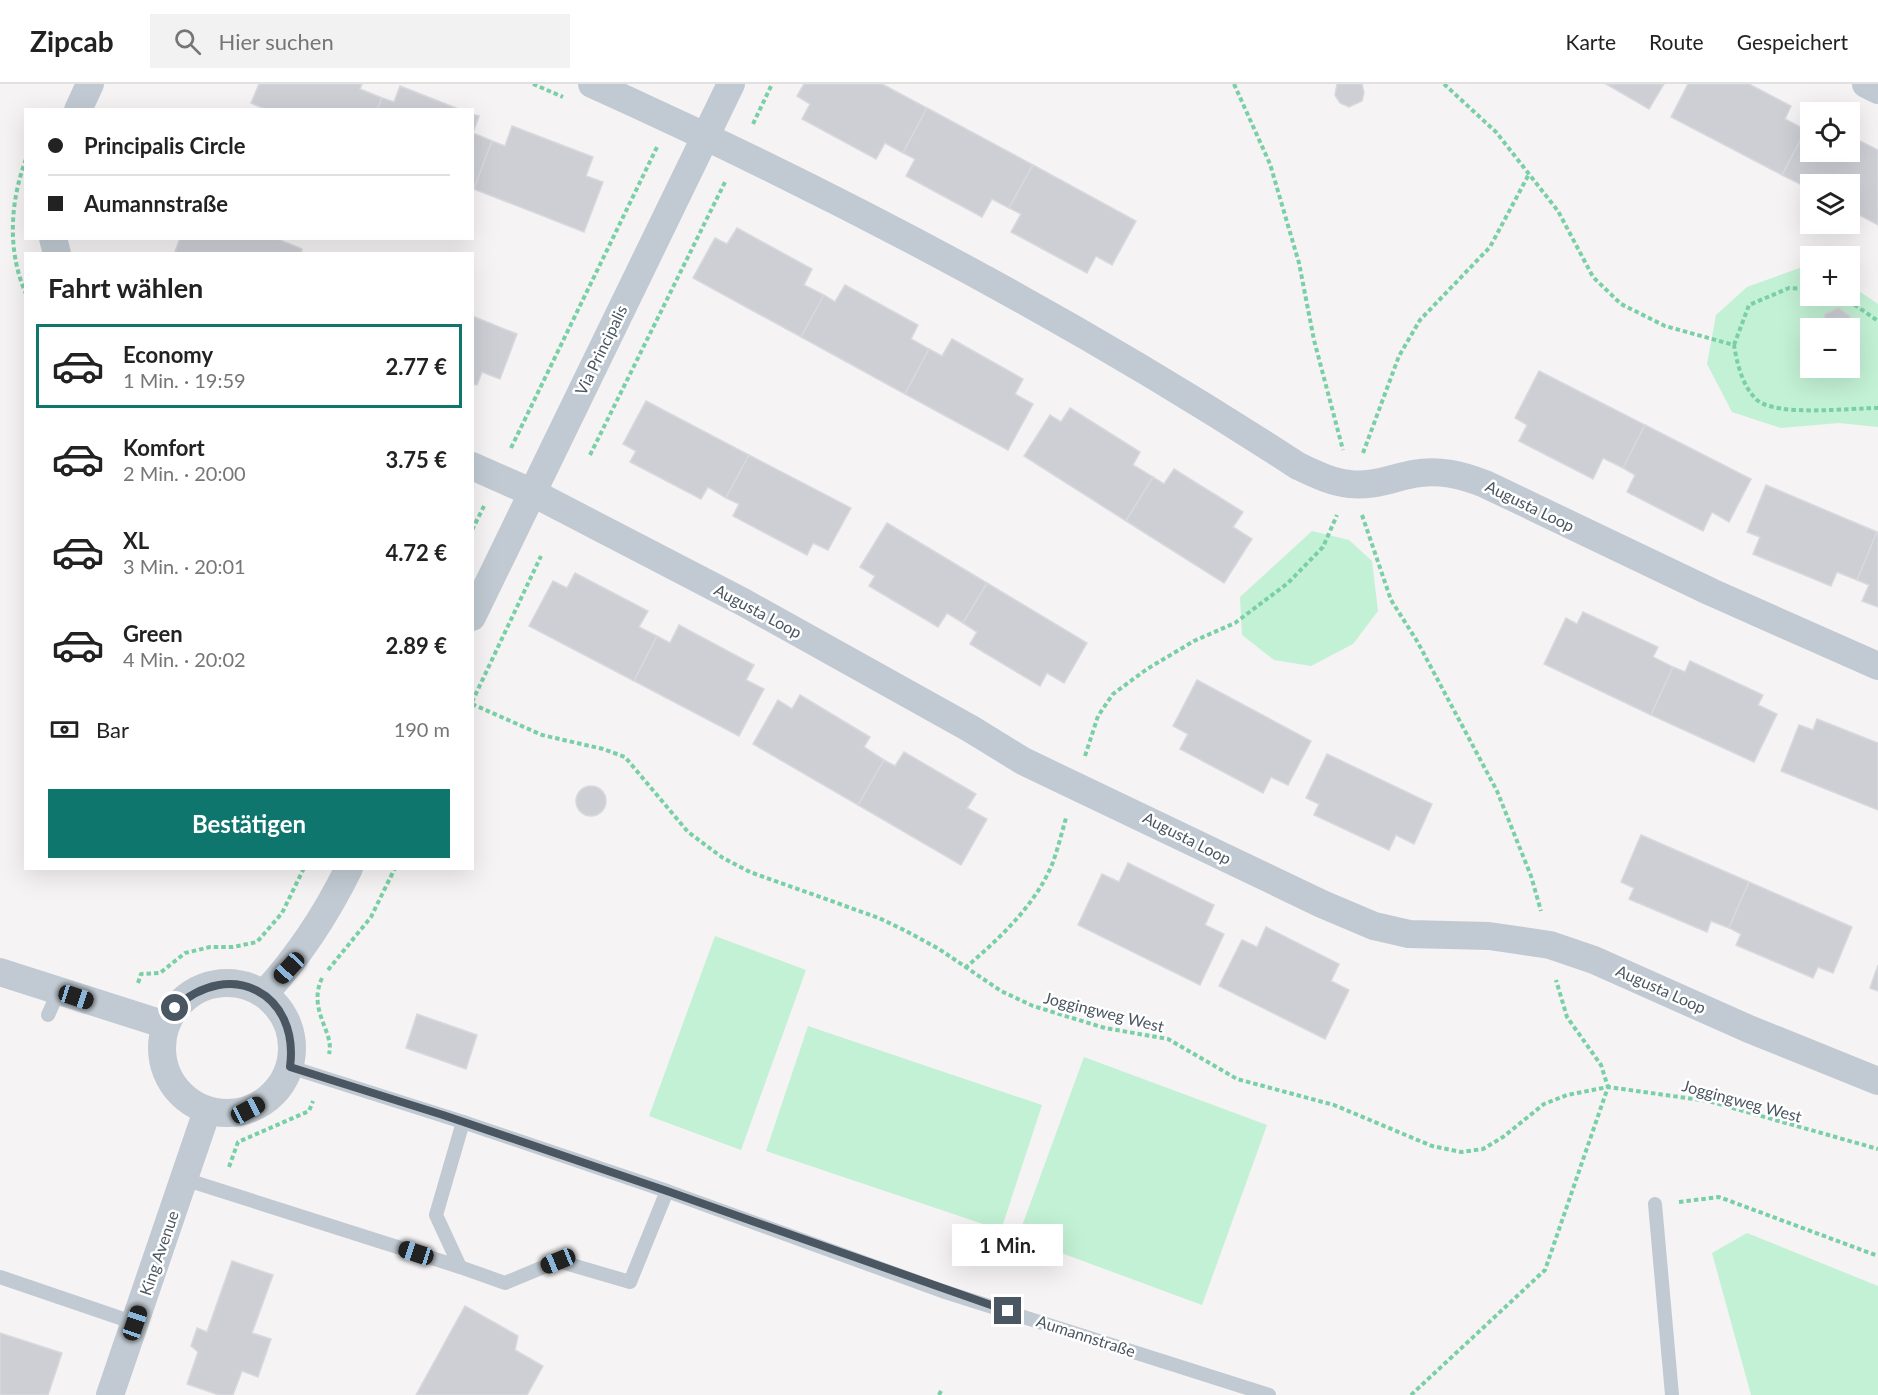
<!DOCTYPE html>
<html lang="de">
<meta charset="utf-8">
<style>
:root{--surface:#fff;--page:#f2f2f2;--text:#222;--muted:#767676;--line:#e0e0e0;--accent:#0f766e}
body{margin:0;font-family:Lato,sans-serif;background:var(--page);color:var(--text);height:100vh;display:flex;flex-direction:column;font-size:22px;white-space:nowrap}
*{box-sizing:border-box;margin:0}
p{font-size:20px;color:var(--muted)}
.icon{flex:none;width:33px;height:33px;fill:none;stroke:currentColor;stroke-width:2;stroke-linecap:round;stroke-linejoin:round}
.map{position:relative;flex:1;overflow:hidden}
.side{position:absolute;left:24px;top:168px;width:450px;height:618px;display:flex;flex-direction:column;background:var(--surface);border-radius:0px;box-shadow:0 6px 24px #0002}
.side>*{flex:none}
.hud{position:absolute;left:24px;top:24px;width:450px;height:132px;border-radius:0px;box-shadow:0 6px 24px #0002;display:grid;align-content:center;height:132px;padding:0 24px;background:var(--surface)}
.controls{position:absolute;left:1800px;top:18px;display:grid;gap:12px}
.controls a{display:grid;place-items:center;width:60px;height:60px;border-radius:0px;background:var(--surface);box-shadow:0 6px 24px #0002;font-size:30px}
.end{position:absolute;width:27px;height:27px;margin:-14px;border:8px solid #4a5661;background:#fff;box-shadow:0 0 0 3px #fff}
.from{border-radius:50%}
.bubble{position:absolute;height:42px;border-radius:0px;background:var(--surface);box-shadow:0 6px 24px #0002;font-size:20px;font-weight:700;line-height:42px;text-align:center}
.car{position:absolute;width:18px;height:36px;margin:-18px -9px;border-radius:8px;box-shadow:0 0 4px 2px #0007;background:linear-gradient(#222 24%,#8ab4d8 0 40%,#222 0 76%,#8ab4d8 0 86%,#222 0)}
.hud b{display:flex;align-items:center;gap:21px;height:57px;font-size:22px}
.hud b+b{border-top:2px solid var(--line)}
.hud i{width:15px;height:15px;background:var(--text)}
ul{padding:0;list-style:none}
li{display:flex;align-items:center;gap:18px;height:84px;margin:0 12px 9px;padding:0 12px;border:3px solid transparent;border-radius:0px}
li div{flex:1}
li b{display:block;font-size:22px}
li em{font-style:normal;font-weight:700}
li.selected{border-color:var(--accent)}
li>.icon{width:54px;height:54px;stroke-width:1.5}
h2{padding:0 24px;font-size:27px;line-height:72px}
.pay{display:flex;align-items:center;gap:15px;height:66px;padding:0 24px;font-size:22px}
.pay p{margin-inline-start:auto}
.action{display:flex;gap:12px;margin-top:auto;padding:12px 24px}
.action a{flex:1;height:69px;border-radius:0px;background:var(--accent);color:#fff;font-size:24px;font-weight:700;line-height:69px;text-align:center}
header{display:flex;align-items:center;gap:36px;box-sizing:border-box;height:84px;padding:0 30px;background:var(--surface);border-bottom:2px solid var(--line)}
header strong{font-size:28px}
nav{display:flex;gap:33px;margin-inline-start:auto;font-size:21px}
.search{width:420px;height:54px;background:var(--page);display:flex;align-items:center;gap:15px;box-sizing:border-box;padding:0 21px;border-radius:0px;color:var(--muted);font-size:22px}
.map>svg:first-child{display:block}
</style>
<header>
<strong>Zipcab</strong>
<div class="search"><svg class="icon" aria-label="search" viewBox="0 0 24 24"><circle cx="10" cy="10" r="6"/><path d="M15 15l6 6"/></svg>Hier suchen</div>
<nav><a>Karte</a><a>Route</a><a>Gespeichert</a></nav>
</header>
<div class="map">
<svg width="1878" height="1311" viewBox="0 0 1878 1311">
<rect width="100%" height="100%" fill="#f5f3f3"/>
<g fill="#c3f1d5" fill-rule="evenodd">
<path d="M1805 182 1810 184V212H1850V201L1878 220V343L1839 339 1781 344 1732 328 1707 280 1716 231 1747 203ZM1810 244H1850V284H1810Z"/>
<polygon points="1312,447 1349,456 1372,477 1378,527 1353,560 1311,582 1274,576 1242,551 1240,513"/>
<polygon points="715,852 806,886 741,1066 649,1032"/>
<polygon points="808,942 1042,1021 1001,1146 766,1067"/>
<polygon points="1084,973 1267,1041 1202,1221 1018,1153"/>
<polygon points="1747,1149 1878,1202 1878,1311 1751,1311 1712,1169"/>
</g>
<g fill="#cdcfd5" stroke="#d7d9de" stroke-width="1.5">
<polygon points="259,0 362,0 360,5 382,14 377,26 267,26 251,19"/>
<polygon points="804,0 882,0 927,24 903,69 885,59 876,75 802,35 810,20 797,12"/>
<polygon points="1337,0 1362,0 1364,9 1362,17 1349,23 1340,19 1335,11"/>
<polygon points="1606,0 1664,0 1649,25"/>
<polygon points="1688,0 1749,0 1791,22 1785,35 1806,46 1782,91 1671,33"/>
<polygon points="400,2 461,26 377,26 382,14 394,18"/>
<polygon points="927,24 1033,81 1009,124 992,115 982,133 906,92 915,75 903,69"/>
<polygon points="472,30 479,32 473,49 492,57 474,105 472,105"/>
<polygon points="512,42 593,73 586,92 603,98 584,148 474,105 492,57 505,62"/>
<polygon points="1806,46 1810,49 1810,68 1850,68 1850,52 1878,66 1878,141 1850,126 1850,100 1810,100 1810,105 1782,91"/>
<polygon points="1033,81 1136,137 1112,181 1096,172 1087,189 1011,148 1021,130 1009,124"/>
<polygon points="737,144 812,185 804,201 824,211 801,253 693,194 715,154 727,160"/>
<polygon points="180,154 275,154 302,165 301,170 179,170 175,168"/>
<polygon points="845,201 918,241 911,255 929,265 905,310 801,253 824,211 835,218"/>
<polygon points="1838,224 1850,232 1850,247 1850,244 1822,244 1825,230"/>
<polygon points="472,232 517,250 500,295 482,288 477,301 472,300"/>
<polygon points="952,255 1023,295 1015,310 1033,320 1008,366 905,310 929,265 942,272"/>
<polygon points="1539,287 1645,341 1623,384 1603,374 1593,395 1519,357 1527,341 1515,334"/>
<polygon points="646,317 749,371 726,414 708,403 701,415 630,378 636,367 623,360"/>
<polygon points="1070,324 1140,368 1133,381 1153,393 1126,437 1024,372 1050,331 1061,338"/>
<polygon points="1645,341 1751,395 1729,438 1712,428 1703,447 1627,408 1635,391 1623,384"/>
<polygon points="749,371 851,424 828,466 813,459 807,471 733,432 739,420 726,414"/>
<polygon points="1174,385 1243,428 1233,443 1252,455 1224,499 1126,437 1153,393 1164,400"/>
<polygon points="1766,401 1877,448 1857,496 1837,488 1831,502 1753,470 1760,453 1747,448"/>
<polygon points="887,439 987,499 963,539 947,529 938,543 869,502 875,492 860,483"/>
<polygon points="1877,448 1878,448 1878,523 1862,517 1869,501 1857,496"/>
<polygon points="575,489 648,527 639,543 657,552 634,597 529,542 553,497 567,504"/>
<polygon points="987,499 1087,559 1064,599 1047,589 1040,602 970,560 977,548 963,539"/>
<polygon points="1583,528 1658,563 1653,573 1673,583 1651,631 1544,580 1566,534 1577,540"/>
<polygon points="679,541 754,581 746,596 764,605 739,652 634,597 657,552 670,559"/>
<polygon points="1690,577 1763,611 1758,621 1777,630 1754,678 1651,631 1673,583 1685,588"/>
<polygon points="1197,596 1311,657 1288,701 1271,693 1263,709 1180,665 1188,650 1173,642"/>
<polygon points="800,611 870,653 864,663 884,676 858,721 753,660 778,616 792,625"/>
<polygon points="1817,635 1878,659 1878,726 1781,687 1799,641 1813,646"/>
<polygon points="904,668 976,710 967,724 987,735 961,781 858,721 884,676 895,682"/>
<polygon points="1327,670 1432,720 1414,760 1396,751 1389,766 1314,731 1319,720 1306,714"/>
<circle cx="591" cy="717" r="15"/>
<polygon points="1641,751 1749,798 1729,844 1711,837 1707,848 1629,815 1634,804 1621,798"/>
<polygon points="1128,779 1214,821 1205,841 1224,850 1200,901 1078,841 1102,790 1119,798"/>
<polygon points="1749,798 1852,843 1833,889 1818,883 1813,894 1736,861 1741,850 1729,844"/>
<polygon points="1266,843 1339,880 1331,897 1349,906 1325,955 1219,902 1242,856 1257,863"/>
<polygon points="1878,881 1878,907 1870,904"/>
<polygon points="417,930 477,951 466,985 406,964"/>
<polygon points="232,1177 273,1191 252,1249 271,1255 258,1293 242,1287 233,1311 219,1311 187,1300 198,1268 191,1262 197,1244 207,1248"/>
<polygon points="465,1222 518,1252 515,1266 543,1282 527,1311 416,1311"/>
<polygon points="0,1249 62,1269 48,1311 0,1311"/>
</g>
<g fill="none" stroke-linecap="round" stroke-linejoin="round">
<g stroke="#7ad0a6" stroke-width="4" stroke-dasharray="4.5 3" stroke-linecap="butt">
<polyline points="533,0 563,13"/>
<polyline points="1234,0 1270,80 1299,179 1314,256 1343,366"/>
<path d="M1444 0 1496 48 1558 127 1593 193 1621 220 1665 242 1734 261C1737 279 1742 302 1757 316 1777 333 1850 324 1878 324"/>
<polyline points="753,40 772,0"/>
<path d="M26 75C10 118 7 167 26 210"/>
<polyline points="1842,212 1878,237"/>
<polyline points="1734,261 1749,221 1789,204 1810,205"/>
<polyline points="511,364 657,63"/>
<polyline points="1363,369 1399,272 1420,236 1490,163 1529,90"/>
<polyline points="590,371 725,98"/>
<polyline points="1362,431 1391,516 1417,557 1497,707 1531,792 1541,827"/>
<polyline points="472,446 484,422"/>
<polyline points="472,618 541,472"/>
<polyline points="472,620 542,651 603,665 625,673 688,748 723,774 750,788 879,834 906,847 939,865 1001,907 1033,922 1105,944 1168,955 1237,995 1334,1021 1432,1062 1461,1068 1483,1065 1503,1053 1544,1020 1567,1011 1608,1003 1708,1017 1878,1065"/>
<polyline points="1085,672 1098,632 1113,610 1147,585 1194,557 1235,539 1288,499 1323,463 1337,431"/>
<path d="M965 884C1000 854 1036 821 1053 778 1058 764 1062 748 1066 734"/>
<polyline points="328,886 371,833 395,784"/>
<path d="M322 894C307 927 335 948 329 970"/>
<polyline points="138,899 141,890 160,889 185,869 210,863 233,863 257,858 282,829 304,784"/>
<polyline points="229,1083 238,1058 309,1027 313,1017"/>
<polyline points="1679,1118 1719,1113 1878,1172"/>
<polyline points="939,1311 942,1305"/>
<polyline points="1411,1311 1545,1186 1608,1003 1601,981 1567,933 1556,896"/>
</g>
<g stroke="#c1cad2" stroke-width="14">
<polyline points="48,931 59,907"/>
<polyline points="290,983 463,1038 667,1107 942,1207 1269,1311"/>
<polyline points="184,1095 460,1183 505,1199 558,1177 630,1198 667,1107"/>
<polyline points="1655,1120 1672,1311"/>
<polyline points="460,1183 436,1131 463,1038"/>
<polyline points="0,1193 135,1239"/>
</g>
<g stroke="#c1cad2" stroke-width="28">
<path d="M592 0C836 110 1074 236 1298 382 1315 390 1331 398 1350 400 1371 403 1393 394 1413 390 1439 385 1462 391 1485 400L1711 508 1878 582"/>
<polyline points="1866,0 1878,6"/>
<polyline points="78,26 90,0"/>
<polyline points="53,154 57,170"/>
<polyline points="472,382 533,409 743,518 971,645 1023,677 1322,820 1374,842 1409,850 1489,852 1550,861 1594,876 1749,945 1878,997"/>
<polyline points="472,533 731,0"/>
<polyline points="0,888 166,941"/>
<circle cx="227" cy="964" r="65"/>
<path d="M264 910C299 872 326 831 349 784"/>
<polyline points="110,1311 207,1027"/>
</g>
</g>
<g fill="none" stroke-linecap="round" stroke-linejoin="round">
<path stroke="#4a5661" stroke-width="8" d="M175 924C230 873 300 909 290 983L443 1031 667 1107 1008 1227"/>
</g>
<g text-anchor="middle" stroke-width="5" stroke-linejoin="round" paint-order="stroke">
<g font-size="16" fill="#4a5661" stroke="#fff">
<text transform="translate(601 266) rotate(-64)" y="6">Via Principalis</text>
<text transform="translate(1530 422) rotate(26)" y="6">Augusta Loop</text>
<text transform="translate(758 527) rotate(28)" y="6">Augusta Loop</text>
<text transform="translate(1187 754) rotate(27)" y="6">Augusta Loop</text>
<text transform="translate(1661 905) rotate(24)" y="6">Augusta Loop</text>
<text transform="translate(1104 928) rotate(14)" y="6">Joggingweg West</text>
<text transform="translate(1742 1017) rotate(15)" y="6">Joggingweg West</text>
<text transform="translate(159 1169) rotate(-71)" y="6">King Avenue</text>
<text transform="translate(1086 1252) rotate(18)" y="6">Aumannstraße</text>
</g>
</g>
</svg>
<div class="controls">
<a><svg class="icon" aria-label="locate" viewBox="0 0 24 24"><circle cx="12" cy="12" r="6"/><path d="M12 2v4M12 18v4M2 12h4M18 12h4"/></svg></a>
<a><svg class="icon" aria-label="layers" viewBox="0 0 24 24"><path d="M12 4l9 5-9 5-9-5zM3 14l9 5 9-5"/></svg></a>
<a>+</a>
<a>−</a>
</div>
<i class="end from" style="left:175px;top:924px"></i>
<i class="end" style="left:1008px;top:1227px"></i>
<div class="bubble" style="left:952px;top:1140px;width:111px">1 Min.</div>
<i class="car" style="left:289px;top:884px;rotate:223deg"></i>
<i class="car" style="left:76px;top:913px;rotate:108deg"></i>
<i class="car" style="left:248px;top:1026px;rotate:62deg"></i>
<i class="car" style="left:416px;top:1169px;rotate:288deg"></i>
<i class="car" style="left:558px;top:1177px;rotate:248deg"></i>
<i class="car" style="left:135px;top:1239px;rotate:19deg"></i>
<div class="hud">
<b><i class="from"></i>Principalis Circle</b>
<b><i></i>Aumannstraße</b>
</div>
<section class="side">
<h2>Fahrt wählen</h2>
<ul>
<li class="selected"><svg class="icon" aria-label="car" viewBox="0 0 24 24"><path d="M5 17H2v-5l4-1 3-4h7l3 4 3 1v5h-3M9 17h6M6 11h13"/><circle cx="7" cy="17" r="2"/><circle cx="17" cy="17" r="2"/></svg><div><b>Economy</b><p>1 Min. · 19:59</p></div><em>2.77 €</em></li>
<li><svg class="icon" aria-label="car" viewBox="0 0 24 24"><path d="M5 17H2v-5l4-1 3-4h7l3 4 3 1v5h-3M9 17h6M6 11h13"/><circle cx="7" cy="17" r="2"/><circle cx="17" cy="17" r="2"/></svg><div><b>Komfort</b><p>2 Min. · 20:00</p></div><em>3.75 €</em></li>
<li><svg class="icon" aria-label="car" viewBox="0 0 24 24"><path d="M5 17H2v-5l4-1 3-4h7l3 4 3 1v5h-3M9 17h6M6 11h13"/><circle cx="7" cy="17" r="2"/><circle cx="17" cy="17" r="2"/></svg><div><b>XL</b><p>3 Min. · 20:01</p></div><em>4.72 €</em></li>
<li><svg class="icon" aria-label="car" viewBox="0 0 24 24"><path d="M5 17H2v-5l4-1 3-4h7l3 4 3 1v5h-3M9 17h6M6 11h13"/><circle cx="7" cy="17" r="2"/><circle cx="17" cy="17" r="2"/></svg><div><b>Green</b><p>4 Min. · 20:02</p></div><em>2.89 €</em></li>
</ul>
<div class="pay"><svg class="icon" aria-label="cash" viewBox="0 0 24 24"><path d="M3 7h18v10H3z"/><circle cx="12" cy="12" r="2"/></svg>Bar<p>190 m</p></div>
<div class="action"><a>Bestätigen</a></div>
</section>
</div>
